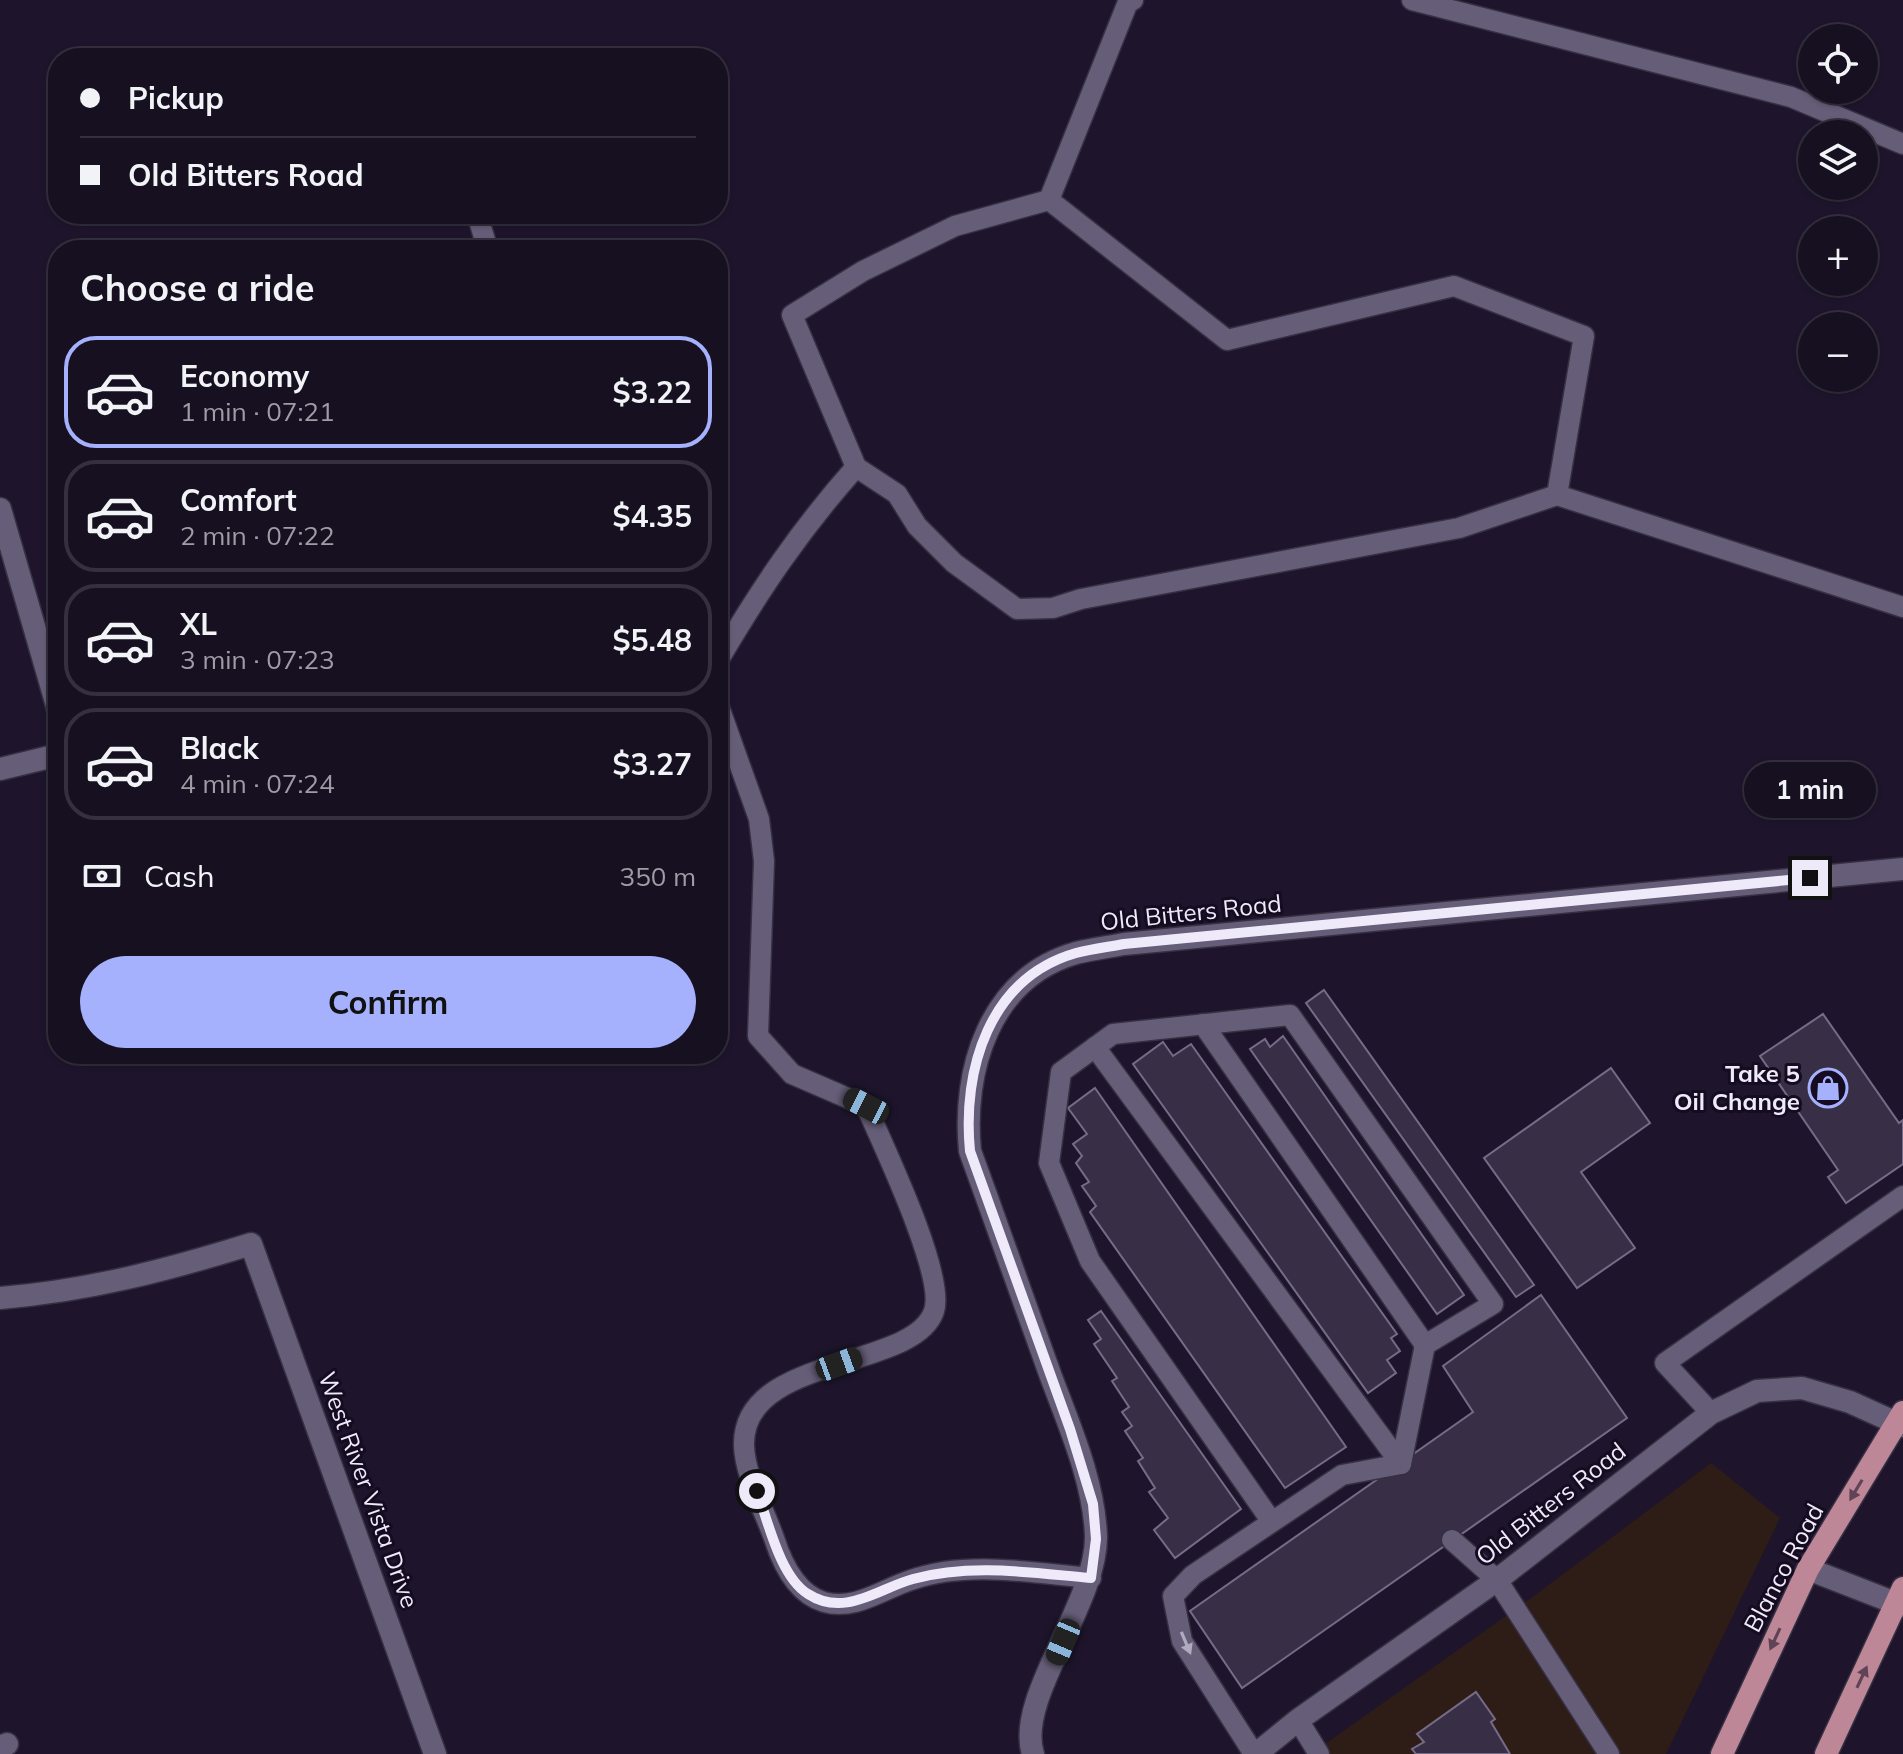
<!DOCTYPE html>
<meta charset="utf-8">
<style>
:root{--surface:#161021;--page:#1f192a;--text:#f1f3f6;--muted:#9e9da5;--line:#35303f;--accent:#a5b1fc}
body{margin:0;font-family:Mulish,sans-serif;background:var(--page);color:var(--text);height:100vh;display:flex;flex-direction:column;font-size:30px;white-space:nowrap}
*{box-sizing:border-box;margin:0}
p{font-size:26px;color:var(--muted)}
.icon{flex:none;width:44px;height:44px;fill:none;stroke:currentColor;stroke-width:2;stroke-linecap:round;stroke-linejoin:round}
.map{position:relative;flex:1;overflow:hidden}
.side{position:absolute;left:48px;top:240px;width:680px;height:824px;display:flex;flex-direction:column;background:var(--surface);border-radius:32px;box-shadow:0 2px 6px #0004,0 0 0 2px var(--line)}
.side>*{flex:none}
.top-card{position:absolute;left:48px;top:48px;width:680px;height:176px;border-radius:32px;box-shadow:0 2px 6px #0004,0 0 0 2px var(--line);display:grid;align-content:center;height:176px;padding:0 32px;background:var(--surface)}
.fabs{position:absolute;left:1798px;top:24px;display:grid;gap:16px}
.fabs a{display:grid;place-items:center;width:80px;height:80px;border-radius:50%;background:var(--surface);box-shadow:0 2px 6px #0004,0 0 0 2px var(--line);font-size:40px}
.end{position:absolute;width:36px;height:36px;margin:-18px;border:10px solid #efeafa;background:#111;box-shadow:0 0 0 4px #111}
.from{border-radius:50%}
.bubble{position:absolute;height:56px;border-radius:28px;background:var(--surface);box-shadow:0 2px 6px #0004,0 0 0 2px var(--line);font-size:26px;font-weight:700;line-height:56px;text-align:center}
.car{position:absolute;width:24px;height:48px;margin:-24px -12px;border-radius:10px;box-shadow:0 0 6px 2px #0007;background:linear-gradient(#222 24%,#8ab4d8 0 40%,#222 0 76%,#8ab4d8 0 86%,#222 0)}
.top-card b{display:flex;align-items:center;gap:28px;height:76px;font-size:30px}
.top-card b+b{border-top:2px solid var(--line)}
.top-card i{width:20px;height:20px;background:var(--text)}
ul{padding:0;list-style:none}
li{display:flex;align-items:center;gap:24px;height:112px;margin:0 16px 12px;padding:0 16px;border:4px solid var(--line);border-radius:32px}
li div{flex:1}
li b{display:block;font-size:30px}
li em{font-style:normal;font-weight:700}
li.on{border-color:var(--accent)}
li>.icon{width:72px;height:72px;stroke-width:1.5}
h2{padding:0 32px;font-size:36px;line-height:96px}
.pay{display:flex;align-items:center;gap:20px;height:88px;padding:0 32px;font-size:30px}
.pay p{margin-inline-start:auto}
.button{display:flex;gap:16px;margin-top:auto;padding:16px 32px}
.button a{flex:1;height:92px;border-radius:48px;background:var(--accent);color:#111;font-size:32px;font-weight:700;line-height:92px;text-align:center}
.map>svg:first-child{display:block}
</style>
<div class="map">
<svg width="1903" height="1754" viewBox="0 0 1903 1754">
<rect width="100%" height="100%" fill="#1e152c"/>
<polygon fill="#2e1d17" points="1711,1463 1780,1518 1666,1754 1311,1754 1534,1596"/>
<g fill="#382f47" stroke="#766c88" stroke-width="2">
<polygon points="1324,990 1534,1285 1516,1297 1306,1003"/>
<polygon points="1823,1014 1899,1123 1903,1120 1903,1164 1846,1203 1828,1177 1838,1170 1760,1056"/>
<polygon points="1283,1036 1464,1295 1437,1314 1250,1049 1265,1039 1270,1047"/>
<polygon points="1163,1042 1173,1056 1191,1044 1397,1334 1391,1338 1400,1351 1387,1360 1396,1373 1368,1393 1133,1064"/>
<polygon points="1611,1068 1650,1123 1581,1172 1635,1248 1577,1288 1484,1158"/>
<polygon points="1095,1088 1346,1447 1285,1488 1090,1212 1096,1206 1082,1186 1089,1182 1076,1163 1082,1156 1073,1144 1087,1134 1068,1108"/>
<polygon points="1541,1295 1627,1418 1242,1688 1190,1611 1473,1412 1443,1366"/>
<polygon points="1101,1311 1241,1509 1175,1558 1154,1530 1168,1518 1149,1492 1155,1488 1138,1461 1143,1458 1125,1431 1132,1426 1122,1412 1129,1407 1112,1381 1117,1378 1094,1344 1101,1339 1088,1320"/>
<polygon points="1476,1692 1495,1719 1491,1722 1510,1754 1416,1754 1412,1749 1424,1742 1417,1734"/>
</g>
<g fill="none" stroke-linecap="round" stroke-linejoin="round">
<defs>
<g id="service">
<polyline points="1133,0 1128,2 1049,200 1227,340 1454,286 1584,336 1557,495 1903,607"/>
<polyline points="1412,0 1791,97 1903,144"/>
<polyline points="477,214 488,250"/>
<polyline points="856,467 897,494 917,526 954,563 1017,609 1053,608 1081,599 1459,528 1557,495"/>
<path d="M718 661C761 588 800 530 856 467L792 315 863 271 955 226 1049 200"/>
<path d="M718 704 759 819 764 861 758 1036 792 1074 866 1106C883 1145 946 1276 934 1311 914 1371 741 1354 744 1446 745 1475 764 1510 774 1538 782 1563 797 1594 824 1602 855 1611 883 1589 911 1580 967 1560 1033 1573 1091 1578"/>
<polyline points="1203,1024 1425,1345"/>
<polyline points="1095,1047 1401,1464"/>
<polyline points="1711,1413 1665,1363 1903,1196"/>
<polyline points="1452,1540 1497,1580 1609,1754"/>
<polyline points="1298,1720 1319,1754"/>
<polyline points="1254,1754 1182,1641 1173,1596 1193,1575 1342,1475 1401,1464 1425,1345 1493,1304 1290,1015 1113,1034 1061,1072 1049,1163 1090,1261 1272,1522"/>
</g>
<g id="minor">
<polyline points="0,509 58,709"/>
<polyline points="0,769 58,755"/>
<path d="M0 1298C87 1291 168 1270 251 1244L435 1754"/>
<polyline points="1808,1569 1903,1606"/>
<polyline points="0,1747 7,1744"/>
<path d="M1033 1754C1015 1698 1097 1604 1096 1536 1094 1481 1069 1425 1050 1374 1023 1299 997 1225 970 1151 962 1071 989 978 1076 953 1091 949 1108 947 1124 944L1903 869"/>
<polyline points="1256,1754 1298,1720 1497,1580 1711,1413 1757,1391 1802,1388 1850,1402 1903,1426"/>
</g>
<g id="primary">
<polyline points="1722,1754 1808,1569 1903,1412"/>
<polyline points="1826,1754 1903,1588"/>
</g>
</defs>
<use href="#service" stroke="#363042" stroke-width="23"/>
<use href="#minor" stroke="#363042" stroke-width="25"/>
<use href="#primary" stroke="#363042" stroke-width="25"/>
<use href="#service" stroke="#665d78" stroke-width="20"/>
<use href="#minor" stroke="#665d78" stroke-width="22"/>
<use href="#primary" stroke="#bd8797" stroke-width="22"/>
</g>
<defs><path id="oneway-solid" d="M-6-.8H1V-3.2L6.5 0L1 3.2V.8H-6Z" transform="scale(2)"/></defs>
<g fill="#614357">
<use href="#oneway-solid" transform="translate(1856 1490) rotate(121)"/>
<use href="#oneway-solid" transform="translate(1775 1639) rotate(115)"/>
<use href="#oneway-solid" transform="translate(1862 1677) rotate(-65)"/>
</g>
<use fill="#b1abc0" href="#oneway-solid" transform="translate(1186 1643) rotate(67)"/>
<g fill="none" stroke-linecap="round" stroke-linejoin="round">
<path stroke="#efeafa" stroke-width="10" d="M757 1491C768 1521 780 1577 808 1594 845 1618 879 1588 913 1579 972 1563 1032 1573 1091 1578L1096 1539 1093 1504 1070 1429 970 1151C962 1070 989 978 1076 953 1091 949 1108 947 1124 944L1810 878"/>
</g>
<defs>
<symbol id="shop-ring" viewBox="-11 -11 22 22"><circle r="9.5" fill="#150c22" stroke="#a5b1fc" stroke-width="1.5"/><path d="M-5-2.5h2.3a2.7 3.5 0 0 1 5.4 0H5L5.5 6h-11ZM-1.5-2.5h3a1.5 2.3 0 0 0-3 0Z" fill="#a5b1fc"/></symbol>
</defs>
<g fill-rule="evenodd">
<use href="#shop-ring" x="1806" y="1066" width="44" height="44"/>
</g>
<g text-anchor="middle" stroke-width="6" stroke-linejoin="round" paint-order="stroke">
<g font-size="24" fill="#efeafa" stroke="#150c22">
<text transform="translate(1191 913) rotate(-6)" y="8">Old Bitters Road</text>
<text transform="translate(368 1490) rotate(70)" y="8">West River Vista Drive</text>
<text transform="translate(1551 1504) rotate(-38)" y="8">Old Bitters Road</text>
<text transform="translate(1784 1568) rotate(-62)" y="8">Blanco Road</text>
</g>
<g font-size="24" font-weight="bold" fill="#efeafa" stroke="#150c22" text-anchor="end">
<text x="1800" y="1082">Take 5<tspan x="1800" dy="28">Oil Change</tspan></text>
</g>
</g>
</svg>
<div class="fabs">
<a><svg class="icon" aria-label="locate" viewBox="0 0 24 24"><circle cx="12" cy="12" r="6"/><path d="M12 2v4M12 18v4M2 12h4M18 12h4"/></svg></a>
<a><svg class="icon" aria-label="layers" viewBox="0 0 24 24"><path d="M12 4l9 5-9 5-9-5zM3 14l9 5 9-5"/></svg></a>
<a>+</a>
<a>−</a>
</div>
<i class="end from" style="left:757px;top:1491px"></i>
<i class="end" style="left:1810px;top:878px"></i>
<div class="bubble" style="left:1744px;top:762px;width:132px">1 min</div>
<i class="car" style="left:866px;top:1106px;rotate:297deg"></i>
<i class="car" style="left:839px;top:1364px;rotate:70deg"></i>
<i class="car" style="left:1063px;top:1642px;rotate:203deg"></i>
<div class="top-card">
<b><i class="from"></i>Pickup</b>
<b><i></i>Old Bitters Road</b>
</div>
<section class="side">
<h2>Choose a ride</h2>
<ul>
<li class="on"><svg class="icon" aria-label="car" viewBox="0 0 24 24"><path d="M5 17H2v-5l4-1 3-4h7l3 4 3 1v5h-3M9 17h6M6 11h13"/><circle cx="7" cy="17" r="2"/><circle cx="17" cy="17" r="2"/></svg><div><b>Economy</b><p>1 min · 07:21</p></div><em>$3.22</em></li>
<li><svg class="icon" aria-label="car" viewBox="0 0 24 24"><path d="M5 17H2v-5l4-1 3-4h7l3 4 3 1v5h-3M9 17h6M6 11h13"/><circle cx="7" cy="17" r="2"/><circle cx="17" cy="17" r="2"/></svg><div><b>Comfort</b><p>2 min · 07:22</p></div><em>$4.35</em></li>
<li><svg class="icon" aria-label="car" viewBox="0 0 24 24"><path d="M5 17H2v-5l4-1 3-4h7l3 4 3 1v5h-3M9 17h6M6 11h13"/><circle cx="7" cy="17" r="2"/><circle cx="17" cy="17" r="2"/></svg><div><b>XL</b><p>3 min · 07:23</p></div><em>$5.48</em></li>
<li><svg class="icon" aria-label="car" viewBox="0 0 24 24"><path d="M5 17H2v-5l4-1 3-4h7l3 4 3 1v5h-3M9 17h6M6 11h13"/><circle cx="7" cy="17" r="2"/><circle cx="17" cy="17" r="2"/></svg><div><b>Black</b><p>4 min · 07:24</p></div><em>$3.27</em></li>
</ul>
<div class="pay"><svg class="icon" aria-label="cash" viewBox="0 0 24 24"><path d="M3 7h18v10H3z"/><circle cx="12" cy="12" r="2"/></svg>Cash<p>350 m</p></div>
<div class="button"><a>Confirm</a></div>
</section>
</div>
